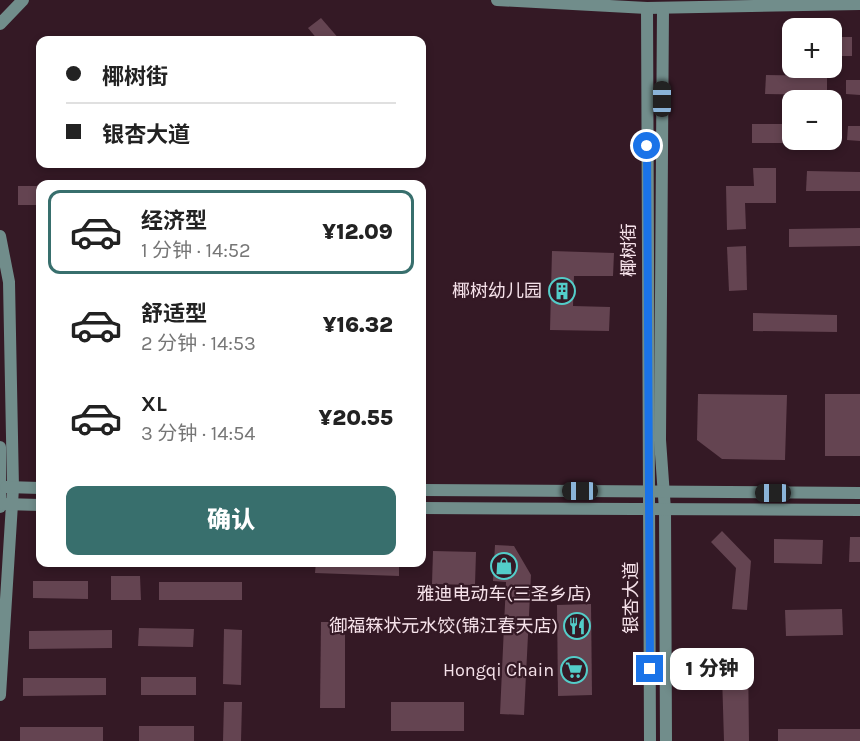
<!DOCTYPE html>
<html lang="zh">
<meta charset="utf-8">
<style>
:root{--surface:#fff;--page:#f6f6f6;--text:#222;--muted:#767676;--line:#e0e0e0;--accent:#386f6d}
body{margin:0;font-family:Karla,"Noto Sans SC",sans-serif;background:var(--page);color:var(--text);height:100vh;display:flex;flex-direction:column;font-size:22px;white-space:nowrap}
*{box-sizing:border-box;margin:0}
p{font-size:20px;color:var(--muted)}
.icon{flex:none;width:33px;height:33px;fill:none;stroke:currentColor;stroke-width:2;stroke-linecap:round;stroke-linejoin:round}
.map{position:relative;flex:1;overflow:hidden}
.sheet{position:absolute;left:36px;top:180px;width:390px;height:387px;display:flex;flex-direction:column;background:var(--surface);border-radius:12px;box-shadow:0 3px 9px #0003}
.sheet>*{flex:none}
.top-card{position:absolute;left:36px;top:36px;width:390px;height:132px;border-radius:12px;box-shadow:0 3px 9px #0003;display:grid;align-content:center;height:132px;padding:0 30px;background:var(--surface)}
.controls{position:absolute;left:782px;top:18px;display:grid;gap:12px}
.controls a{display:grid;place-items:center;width:60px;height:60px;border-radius:12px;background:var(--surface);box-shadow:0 3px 9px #0003;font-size:30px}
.end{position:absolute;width:27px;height:27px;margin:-14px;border:8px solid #1a73e8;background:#fff;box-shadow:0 0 0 3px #fff}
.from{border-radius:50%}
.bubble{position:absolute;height:42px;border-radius:12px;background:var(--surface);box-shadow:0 3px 9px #0003;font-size:20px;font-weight:800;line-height:42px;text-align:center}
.car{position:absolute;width:18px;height:36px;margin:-18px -9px;border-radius:8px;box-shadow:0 0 4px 2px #0007;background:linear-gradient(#222 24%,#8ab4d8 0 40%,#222 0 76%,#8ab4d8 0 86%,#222 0)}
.top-card b{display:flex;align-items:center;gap:21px;height:57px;font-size:22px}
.top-card b+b{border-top:2px solid var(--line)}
.top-card i{width:15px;height:15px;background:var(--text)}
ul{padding:10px 0 0;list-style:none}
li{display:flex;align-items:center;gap:18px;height:84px;margin:0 12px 9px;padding:0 18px;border:3px solid transparent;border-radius:12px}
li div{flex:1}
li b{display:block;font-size:22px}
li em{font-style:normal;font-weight:800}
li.current{border-color:var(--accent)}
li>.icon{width:54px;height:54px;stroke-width:1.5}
.cta{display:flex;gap:12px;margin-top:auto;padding:12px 30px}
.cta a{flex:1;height:69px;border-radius:12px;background:var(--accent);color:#fff;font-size:24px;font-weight:800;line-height:69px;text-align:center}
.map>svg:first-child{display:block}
</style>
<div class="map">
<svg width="860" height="741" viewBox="0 0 860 741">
<rect width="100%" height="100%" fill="#341925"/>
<g fill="#644451">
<polygon points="321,18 340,40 318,40 308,28"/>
<rect x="831" y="37" width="21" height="19"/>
<polygon points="766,75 827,76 827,95 765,94"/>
<polygon points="846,80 860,80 860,95 846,94"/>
<rect x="752" y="124" width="40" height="19"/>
<polygon points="848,126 860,126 860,141 847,140"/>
<polygon points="753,168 776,168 776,203 745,203 746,229 727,230 726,186 754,186"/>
<polygon points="807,171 860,172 860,191 806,191"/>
<rect x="18" y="186" width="22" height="19"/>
<polygon points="860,228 860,246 789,247 789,229"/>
<polygon points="746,246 747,290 729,291 727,247"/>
<polygon points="552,251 614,253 613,276 574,276 573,306 610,307 609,331 550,330"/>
<polygon points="753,313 837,315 837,332 753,331"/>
<polygon points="698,394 787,395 785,460 722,459 697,440"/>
<rect x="825" y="394" width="35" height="62"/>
<polygon points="722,531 751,561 747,610 732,609 736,568 711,542"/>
<polygon points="850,537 860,537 860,562 849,562"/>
<polygon points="774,539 823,540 822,564 774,563"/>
<polygon points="495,545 514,546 531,575 524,715 500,714 506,582 493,581"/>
<polygon points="433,551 476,552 475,585 432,584"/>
<polygon points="316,562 399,562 399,576 315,573"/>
<polygon points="111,576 140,576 141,600 111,600"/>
<polygon points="33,581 88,581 88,599 33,598"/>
<rect x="159" y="582" width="83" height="18"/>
<polygon points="591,604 592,695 558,696 557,605"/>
<polygon points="842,609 843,635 786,636 785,610"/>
<polygon points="321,622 345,622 345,708 320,708"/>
<polygon points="139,628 194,629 193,647 138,646"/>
<polygon points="224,629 242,630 241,685 223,684"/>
<polygon points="112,630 112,648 29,649 29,631"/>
<polygon points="748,655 749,741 724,741 722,675 696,676 695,656"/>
<rect x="141" y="677" width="55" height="18"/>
<polygon points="23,678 106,678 106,695 23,696"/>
<polygon points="224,702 242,702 241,741 223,741"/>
<rect x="391" y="702" width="73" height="29"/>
<rect x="139" y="726" width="55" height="15"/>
<rect x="20" y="727" width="83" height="14"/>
<rect x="778" y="729" width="82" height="12"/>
</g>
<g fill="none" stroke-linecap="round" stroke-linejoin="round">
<g stroke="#718d8b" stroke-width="12">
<polyline points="497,0 647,8 860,4"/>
<polyline points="647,8 650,741"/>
<polyline points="663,8 660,440 665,510 666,741"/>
<polyline points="0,24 23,0"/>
<polyline points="0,236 9,282 13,488 0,695"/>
<polyline points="0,447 0,507"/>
<polyline points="6,487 40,488"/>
<polyline points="422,490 860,493"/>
<polyline points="4,504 40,505"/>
<polyline points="422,508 860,510"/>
</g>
</g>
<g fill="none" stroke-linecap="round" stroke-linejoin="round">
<polyline stroke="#1a73e8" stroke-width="8" points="647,146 650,669"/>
</g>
<defs>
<symbol id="building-ring" viewBox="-11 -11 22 22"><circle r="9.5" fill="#341925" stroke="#53cdc9" stroke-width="1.5"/><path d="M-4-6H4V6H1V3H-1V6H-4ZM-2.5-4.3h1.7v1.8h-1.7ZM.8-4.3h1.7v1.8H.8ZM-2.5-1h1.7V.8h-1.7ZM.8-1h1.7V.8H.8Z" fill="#53cdc9"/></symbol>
<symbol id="shop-ring" viewBox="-11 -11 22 22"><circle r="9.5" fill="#341925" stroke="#53cdc9" stroke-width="1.5"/><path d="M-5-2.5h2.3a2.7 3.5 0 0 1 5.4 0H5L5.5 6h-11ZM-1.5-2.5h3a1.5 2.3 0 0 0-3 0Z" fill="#53cdc9"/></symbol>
<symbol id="restaurant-ring" viewBox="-11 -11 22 22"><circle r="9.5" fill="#341925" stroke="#53cdc9" stroke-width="1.5"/><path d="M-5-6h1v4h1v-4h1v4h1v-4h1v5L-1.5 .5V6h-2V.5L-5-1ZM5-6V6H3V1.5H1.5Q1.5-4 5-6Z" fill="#53cdc9"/></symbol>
<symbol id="supermarket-ring" viewBox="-11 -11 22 22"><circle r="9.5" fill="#341925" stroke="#53cdc9" stroke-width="1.5"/><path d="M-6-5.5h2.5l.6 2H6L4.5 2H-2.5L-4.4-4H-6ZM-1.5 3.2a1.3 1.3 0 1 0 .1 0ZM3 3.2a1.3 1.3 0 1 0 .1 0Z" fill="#53cdc9"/></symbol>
</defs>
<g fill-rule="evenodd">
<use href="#building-ring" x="547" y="276" width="30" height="30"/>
<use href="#shop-ring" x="489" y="551" width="30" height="30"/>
<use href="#restaurant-ring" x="562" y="611" width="30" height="30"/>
<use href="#supermarket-ring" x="559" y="655" width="30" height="30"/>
</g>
<g text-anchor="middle" stroke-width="4.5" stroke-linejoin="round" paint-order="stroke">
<g font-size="18" fill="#f6e2ea" stroke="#341925">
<text transform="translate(629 250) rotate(-90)" y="6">椰树街</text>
<text transform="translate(631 598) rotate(-90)" y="6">银杏大道</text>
</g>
<g font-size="18" fill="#f6e2ea" stroke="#341925" text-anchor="end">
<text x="542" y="297">椰树幼儿园</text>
<text x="504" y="600" text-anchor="middle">雅迪电动车(三圣乡店)</text>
<text x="558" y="632">御福箖状元水饺(锦江春天店)</text>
<text x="554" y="676">Hongqi Chain</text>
</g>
</g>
</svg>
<div class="controls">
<a>+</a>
<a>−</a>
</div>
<i class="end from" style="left:647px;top:146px"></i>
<i class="end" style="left:650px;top:669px"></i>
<div class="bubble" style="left:670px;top:648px;width:84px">1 分钟</div>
<i class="car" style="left:662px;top:99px;rotate:0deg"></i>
<i class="car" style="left:580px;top:491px;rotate:270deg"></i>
<i class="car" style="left:773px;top:493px;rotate:270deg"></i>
<div class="top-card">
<b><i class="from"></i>椰树街</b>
<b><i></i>银杏大道</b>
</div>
<section class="sheet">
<ul>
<li class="current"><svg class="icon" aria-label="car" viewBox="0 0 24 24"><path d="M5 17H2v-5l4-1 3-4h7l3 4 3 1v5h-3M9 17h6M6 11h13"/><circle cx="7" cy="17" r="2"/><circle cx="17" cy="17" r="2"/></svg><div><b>经济型</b><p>1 分钟 · 14:52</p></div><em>¥12.09</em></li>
<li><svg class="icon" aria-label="car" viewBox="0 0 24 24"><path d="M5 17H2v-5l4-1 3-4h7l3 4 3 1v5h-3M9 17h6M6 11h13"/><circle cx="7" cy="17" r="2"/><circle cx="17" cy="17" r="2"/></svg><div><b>舒适型</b><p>2 分钟 · 14:53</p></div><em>¥16.32</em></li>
<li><svg class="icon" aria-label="car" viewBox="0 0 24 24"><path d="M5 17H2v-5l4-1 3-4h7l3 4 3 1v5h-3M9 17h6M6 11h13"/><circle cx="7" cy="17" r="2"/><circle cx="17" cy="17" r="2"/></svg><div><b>XL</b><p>3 分钟 · 14:54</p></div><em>¥20.55</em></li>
</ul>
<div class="cta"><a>确认</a></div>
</section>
</div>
